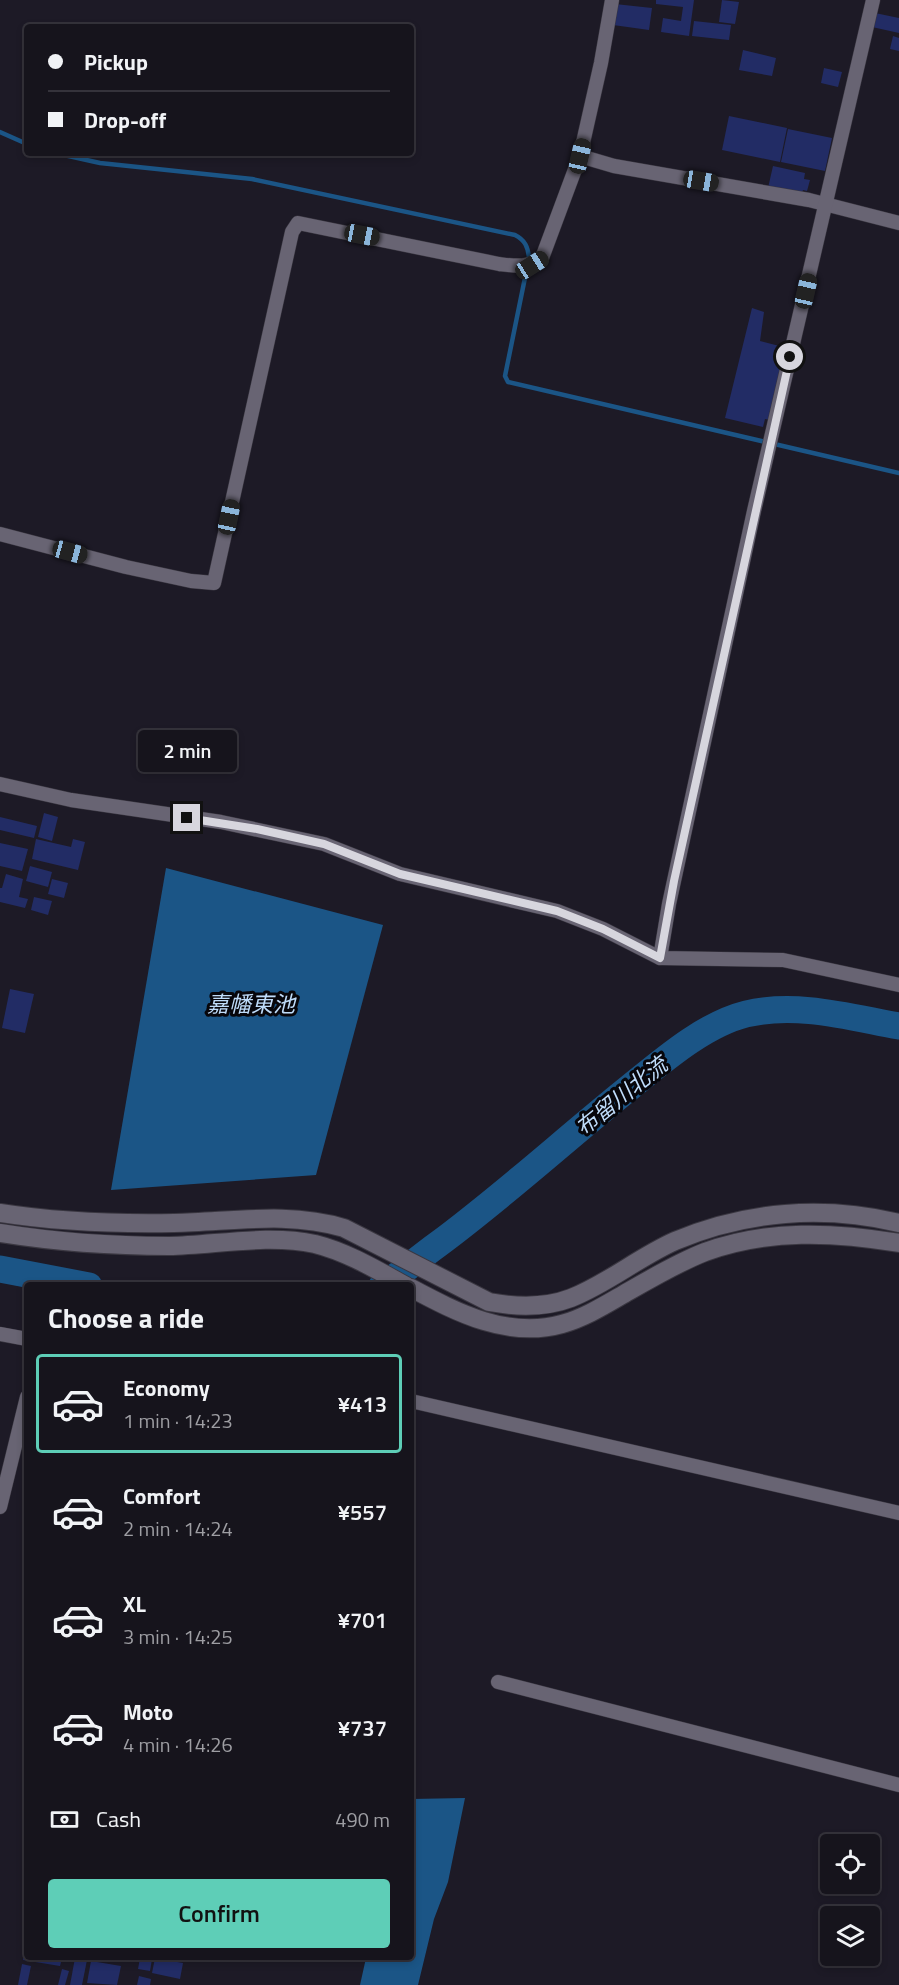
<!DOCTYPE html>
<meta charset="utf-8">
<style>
:root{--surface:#16141c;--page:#1f1d25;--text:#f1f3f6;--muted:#9e9ea3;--line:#35333b;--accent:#5eceb7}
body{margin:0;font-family:"Titillium Web","Noto Sans JP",sans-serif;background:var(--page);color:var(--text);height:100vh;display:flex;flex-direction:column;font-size:22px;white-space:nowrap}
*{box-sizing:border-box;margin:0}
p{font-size:20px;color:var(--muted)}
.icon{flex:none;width:33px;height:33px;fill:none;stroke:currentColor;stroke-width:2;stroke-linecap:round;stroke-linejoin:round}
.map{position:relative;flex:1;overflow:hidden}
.details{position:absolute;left:24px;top:1282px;width:390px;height:678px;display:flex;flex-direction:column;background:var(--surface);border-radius:6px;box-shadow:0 3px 9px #0003,0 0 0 2px var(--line)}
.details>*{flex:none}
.banner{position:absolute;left:24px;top:24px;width:390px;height:132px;border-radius:6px;box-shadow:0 3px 9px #0003,0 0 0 2px var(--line);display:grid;align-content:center;height:132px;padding:0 24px;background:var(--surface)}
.buttons{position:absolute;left:820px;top:1834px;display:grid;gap:12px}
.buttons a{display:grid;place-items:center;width:60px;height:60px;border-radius:6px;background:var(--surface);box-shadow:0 3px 9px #0003,0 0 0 2px var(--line);font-size:30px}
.end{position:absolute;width:27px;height:27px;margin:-14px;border:8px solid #d7d6de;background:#111;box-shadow:0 0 0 3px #111}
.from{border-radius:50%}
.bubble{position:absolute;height:42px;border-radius:6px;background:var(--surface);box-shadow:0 3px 9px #0003,0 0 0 2px var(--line);font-size:20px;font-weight:600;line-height:42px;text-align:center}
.car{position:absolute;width:18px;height:36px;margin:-18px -9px;border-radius:8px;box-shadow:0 0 4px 2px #0007;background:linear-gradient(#222 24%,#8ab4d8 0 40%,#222 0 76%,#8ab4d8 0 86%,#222 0)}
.banner b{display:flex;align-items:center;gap:21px;height:57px;font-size:22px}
.banner b+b{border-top:2px solid var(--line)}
.banner i{width:15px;height:15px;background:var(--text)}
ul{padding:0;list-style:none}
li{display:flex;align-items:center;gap:18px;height:99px;margin:0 12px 9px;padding:0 12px;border:3px solid transparent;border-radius:6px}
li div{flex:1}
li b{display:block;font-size:22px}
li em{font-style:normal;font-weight:600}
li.on{border-color:var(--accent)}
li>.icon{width:54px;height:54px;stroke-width:1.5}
h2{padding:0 24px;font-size:27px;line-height:72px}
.pay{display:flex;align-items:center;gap:15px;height:66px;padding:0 24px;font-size:22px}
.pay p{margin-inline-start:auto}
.button{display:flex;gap:12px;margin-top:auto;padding:12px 24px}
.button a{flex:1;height:69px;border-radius:6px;background:var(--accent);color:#111;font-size:24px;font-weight:600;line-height:69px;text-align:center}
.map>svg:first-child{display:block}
</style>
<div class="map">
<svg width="899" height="1985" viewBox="0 0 899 1985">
<rect width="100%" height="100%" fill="#1d1a26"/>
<g fill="#1b5586">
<polygon points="166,868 383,925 316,1175 111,1190"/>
<polygon points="465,1798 448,1882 434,1919 418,1985 360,1985 366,1958 411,1958 411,1799"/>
</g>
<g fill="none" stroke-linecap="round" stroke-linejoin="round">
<g stroke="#1b5586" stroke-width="4.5">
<polyline points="0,132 27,144"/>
<path d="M55 153 100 163 252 179 515 235C525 240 528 247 529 258L505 376 508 382 899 473"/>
</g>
<g stroke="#1b5586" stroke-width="27">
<polyline points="0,1269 89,1286"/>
<path d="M382 1286C401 1274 419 1258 437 1245 502 1197 561 1143 624 1092 659 1064 702 1025 746 1014 797 1002 849 1017 899 1026"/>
</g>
</g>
<g fill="#222c65">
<polygon points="656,0 694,0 689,36 661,32 663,18 681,21 683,7 656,4"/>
<polygon points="722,0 739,2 735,24 719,22"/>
<polygon points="615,4 652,8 649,30 613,25"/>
<polygon points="875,13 899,18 899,33 872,27"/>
<polygon points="694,21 731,25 729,40 692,36"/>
<polygon points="893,36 899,38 899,51 890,49"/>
<polygon points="743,50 776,58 772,76 739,70"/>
<polygon points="824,68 842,72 838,87 821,83"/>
<polygon points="729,116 787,128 780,162 722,150"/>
<polygon points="788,129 832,138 825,171 781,162"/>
<polygon points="773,166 805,173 804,179 810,180 807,191 803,190 801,195 768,188"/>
<polygon points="752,308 764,312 760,341 787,348 770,420 765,419 763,427 725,418"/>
<polygon points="44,813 58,817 52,841 38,837"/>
<polygon points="0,817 37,826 34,838 0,830"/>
<polygon points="36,839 71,847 73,839 85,842 78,870 32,859"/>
<polygon points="0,843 28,849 22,871 0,866"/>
<polygon points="30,866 52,872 48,887 26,881"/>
<polygon points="6,874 23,879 19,897 28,899 25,908 0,902 0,888 2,888"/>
<polygon points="52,879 68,883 64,898 48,894"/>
<polygon points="34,897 52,901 48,915 31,910"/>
<polygon points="10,989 34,994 25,1033 2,1028"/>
<polygon points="25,1948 27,1948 27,1958 62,1958 60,1966 23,1960"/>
<polygon points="75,1958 87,1960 82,1985 70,1985"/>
<polygon points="140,1958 152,1959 150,1971 138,1969"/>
<polygon points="155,1958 183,1963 180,1979 152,1973"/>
<polygon points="91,1961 121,1966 117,1985 87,1983"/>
<polygon points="22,1964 31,1966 27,1985 18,1985"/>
<polygon points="62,1969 69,1971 65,1985 58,1985"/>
<polygon points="139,1976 151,1979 150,1985 137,1985"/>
</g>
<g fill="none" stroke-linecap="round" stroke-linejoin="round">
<defs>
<g id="street">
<polyline points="580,156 614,166 809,200 899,223"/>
<path d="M0 534 126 567 191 581 214 583 292 232 298 223 499 264C516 266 527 268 542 258L580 156 601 63 612 0"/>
<polyline points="0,784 71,800 221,822 324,844 400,874 557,911 603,929 660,958 783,960 899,985"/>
<polyline points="660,958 669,904 754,511 873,0"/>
<polyline points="0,1334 27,1339"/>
<polyline points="411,1401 899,1513"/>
<polyline points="0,1507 27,1397"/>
<polyline points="498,1682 899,1785"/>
</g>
<g id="secondary">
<path d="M0 1213C57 1222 116 1224 174 1223 231 1222 288 1211 344 1228L489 1302C516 1307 545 1308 571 1298 607 1284 639 1257 675 1241 746 1211 823 1205 899 1223"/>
<path d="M0 1233C56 1242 112 1246 169 1246 216 1245 268 1234 315 1244 347 1252 377 1270 406 1286"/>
<path d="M411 1288C458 1313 508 1339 562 1324 584 1318 605 1305 624 1294 650 1279 677 1263 705 1252 768 1229 834 1232 899 1243"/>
</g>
</defs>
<use href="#street" stroke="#3a3741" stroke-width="15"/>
<use href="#secondary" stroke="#3a3741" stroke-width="20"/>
<use href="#street" stroke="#686473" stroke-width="14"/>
<use href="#secondary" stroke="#686473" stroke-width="18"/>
</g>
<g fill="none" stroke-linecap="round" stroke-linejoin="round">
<polyline stroke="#d7d6de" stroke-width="8" points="187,818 257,829 324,844 400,874 557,911 603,929 660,958 674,881 790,357"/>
</g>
<g text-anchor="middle" stroke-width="6" stroke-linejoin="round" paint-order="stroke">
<g font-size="22" font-style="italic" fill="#bfdcfa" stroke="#07060b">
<text x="251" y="1012">嘉幡東池</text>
<text transform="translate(621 1096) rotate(-39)" y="8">布留川北流</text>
</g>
</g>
</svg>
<div class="buttons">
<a><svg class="icon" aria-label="locate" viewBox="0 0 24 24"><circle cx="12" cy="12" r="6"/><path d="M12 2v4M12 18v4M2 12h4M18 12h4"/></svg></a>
<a><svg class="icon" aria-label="layers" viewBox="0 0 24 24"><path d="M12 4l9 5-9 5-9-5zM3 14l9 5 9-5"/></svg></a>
</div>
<i class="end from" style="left:790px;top:357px"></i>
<i class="end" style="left:187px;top:818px"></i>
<div class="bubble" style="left:138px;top:730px;width:99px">2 min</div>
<i class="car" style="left:580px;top:156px;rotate:13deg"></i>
<i class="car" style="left:701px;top:181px;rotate:99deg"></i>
<i class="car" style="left:362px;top:235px;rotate:101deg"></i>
<i class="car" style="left:532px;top:265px;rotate:58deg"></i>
<i class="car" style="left:806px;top:291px;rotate:13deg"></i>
<i class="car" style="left:229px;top:517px;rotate:12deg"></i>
<i class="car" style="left:70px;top:552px;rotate:105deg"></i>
<div class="banner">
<b><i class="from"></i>Pickup</b>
<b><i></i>Drop-off</b>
</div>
<section class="details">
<h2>Choose a ride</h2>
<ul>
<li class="on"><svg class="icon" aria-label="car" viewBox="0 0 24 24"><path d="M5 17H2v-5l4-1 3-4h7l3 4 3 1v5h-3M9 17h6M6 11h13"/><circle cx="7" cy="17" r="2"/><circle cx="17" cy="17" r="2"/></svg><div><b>Economy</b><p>1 min · 14:23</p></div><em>¥413</em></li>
<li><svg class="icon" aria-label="car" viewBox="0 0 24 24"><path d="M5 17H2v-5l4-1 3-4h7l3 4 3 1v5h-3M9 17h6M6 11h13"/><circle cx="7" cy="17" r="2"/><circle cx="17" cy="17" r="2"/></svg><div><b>Comfort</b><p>2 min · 14:24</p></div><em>¥557</em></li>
<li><svg class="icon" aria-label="car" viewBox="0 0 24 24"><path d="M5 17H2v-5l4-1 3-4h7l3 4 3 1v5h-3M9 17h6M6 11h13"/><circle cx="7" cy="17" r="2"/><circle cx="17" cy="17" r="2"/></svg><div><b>XL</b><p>3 min · 14:25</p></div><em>¥701</em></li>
<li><svg class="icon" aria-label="car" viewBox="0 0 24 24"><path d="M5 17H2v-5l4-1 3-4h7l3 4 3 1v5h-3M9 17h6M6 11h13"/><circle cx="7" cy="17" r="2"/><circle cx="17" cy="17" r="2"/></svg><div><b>Moto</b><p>4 min · 14:26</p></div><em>¥737</em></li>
</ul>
<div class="pay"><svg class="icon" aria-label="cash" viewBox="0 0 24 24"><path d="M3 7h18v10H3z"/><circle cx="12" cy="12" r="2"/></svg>Cash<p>490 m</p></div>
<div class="button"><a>Confirm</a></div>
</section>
</div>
